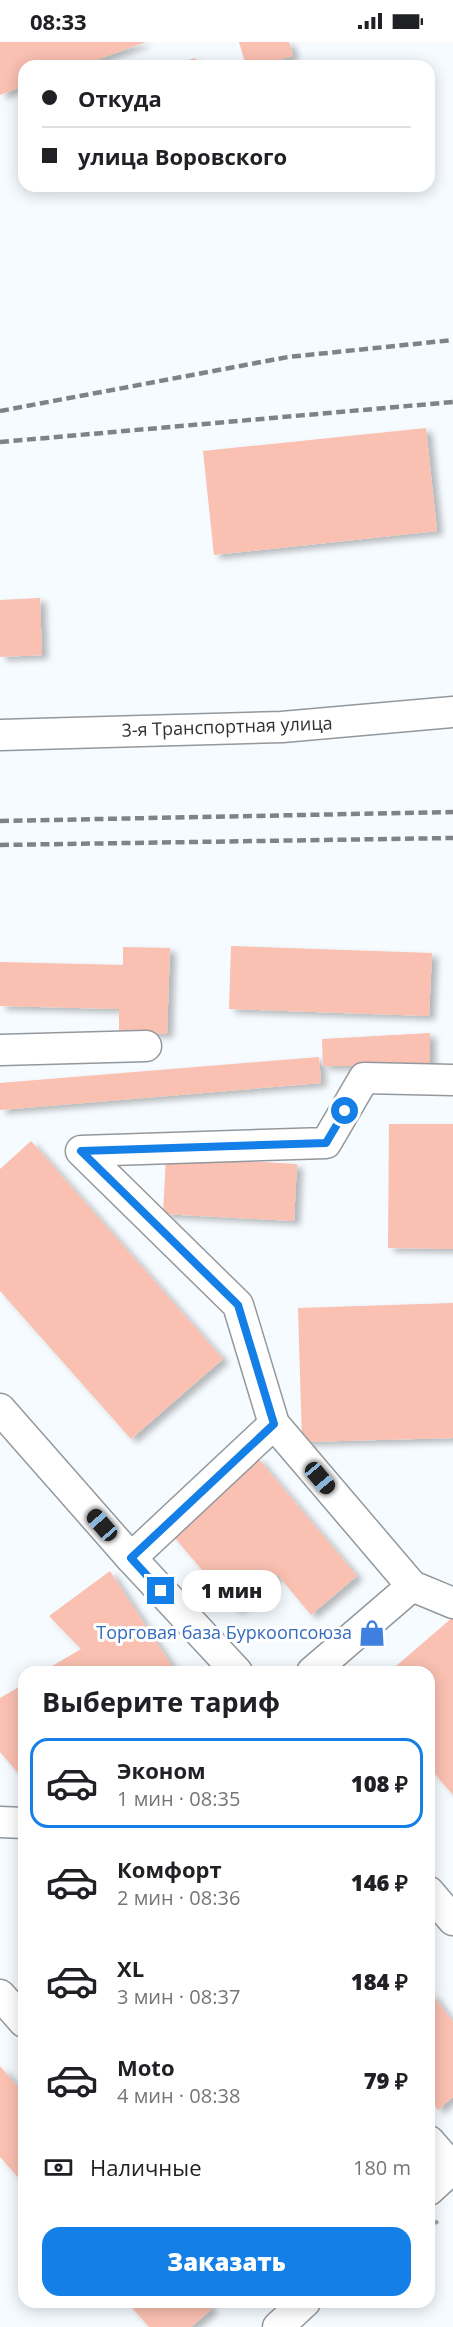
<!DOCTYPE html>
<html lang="ru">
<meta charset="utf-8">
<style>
:root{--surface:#fff;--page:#f2f2f2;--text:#202124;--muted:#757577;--line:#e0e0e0;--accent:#147fe6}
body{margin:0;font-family:"Open Sans",sans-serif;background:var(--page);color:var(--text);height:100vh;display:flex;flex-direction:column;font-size:22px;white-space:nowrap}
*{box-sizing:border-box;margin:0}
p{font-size:20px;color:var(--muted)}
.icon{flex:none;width:33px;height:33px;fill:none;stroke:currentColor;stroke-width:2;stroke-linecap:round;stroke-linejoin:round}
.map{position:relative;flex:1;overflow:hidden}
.drawer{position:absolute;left:18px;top:1624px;width:417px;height:642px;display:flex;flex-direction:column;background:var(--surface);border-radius:18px;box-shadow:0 3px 15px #0003}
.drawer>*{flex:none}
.banner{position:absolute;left:18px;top:18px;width:417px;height:132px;border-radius:18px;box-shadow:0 3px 15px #0003;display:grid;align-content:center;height:132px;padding:0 24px;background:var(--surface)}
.end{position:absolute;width:27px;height:27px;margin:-14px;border:8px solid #147fe6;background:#fff;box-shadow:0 0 0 3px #fff}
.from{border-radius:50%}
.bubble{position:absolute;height:42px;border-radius:18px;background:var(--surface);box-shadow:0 3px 15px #0003;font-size:20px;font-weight:800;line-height:42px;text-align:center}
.car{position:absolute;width:18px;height:36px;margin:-18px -9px;border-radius:8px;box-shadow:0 0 4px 2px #0007;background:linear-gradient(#222 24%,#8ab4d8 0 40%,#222 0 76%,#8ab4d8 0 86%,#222 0)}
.banner b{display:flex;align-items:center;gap:21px;height:57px;font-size:22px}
.banner b+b{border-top:2px solid var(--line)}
.banner i{width:15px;height:15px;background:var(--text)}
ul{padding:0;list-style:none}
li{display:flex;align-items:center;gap:18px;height:90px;margin:0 12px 9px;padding:0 12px;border:3px solid transparent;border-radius:18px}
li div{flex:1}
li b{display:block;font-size:22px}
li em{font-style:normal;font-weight:800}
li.selected{border-color:var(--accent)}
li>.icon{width:54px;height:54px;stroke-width:1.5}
h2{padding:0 24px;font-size:27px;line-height:72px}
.pay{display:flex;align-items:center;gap:15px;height:66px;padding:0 24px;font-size:22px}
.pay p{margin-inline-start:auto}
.action{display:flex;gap:12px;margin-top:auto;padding:12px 24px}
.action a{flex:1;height:69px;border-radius:18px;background:var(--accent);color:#fff;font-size:24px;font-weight:800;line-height:69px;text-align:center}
.status{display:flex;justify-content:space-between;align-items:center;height:42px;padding:0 30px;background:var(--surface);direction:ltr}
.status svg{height:16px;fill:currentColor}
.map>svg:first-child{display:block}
</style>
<div class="status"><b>08:33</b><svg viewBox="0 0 49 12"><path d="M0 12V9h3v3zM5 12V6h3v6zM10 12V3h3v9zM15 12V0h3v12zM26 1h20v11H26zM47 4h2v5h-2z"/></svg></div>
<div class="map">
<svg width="453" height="2285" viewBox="0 0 453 2285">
<defs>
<filter id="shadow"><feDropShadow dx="6" dy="4" stdDeviation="3" flood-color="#0004"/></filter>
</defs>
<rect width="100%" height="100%" fill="#f6fbff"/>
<g fill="#fac0b1" filter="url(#shadow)">
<polygon points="0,0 146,0 80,24 24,24 24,44 0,53"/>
<polygon points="239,0 289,0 293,14 258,24 246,24"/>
<polygon points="195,16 198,24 172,24 172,23"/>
<polygon points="426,386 437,489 214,513 203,409"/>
<polygon points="40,556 42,613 0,615 0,558"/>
<polygon points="231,904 432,911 429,974 229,967"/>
<polygon points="123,905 170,906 167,992 119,990 119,967 0,964 0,920 123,923"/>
<polygon points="430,991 430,1024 323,1024 322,997"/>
<polygon points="319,1015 321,1041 0,1068 0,1041"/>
<polygon points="389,1082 453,1082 453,1207 388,1206"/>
<polygon points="31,1099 223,1317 131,1397 0,1249 0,1127"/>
<polygon points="166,1115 297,1122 294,1179 163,1172"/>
<polygon points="453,1261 453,1396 302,1400 298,1266"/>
<polygon points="257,1415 357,1534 311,1573 278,1533 236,1568 169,1489"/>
<polygon points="110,1529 176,1630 42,1630 81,1607 49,1574"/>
<polygon points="453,1575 453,1753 429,1725 429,1630 389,1630"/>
<polygon points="24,1642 24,1738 0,1710 0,1656"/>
<polygon points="429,1948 453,1980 453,2055 438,2068 429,2056"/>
<polygon points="0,2024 24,2052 24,2142 0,2115"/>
<polygon points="127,2260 207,2260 212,2267 191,2285 149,2285"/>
</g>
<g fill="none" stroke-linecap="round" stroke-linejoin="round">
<defs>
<g id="minor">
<polyline points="0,693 282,685 453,670"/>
<polyline points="0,1008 146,1004"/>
<polyline points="453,1038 364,1036 326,1101 81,1109 238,1263 274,1382 412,1544 453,1561"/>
<polyline points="0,1367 131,1516 237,1630"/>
<polyline points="131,1516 274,1382"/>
<polyline points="312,1630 412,1544"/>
<polyline points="0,1780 24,1781"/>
<polyline points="429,1850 453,1878"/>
<polyline points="0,1953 24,1980"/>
<polyline points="429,2099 453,2126"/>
<polyline points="429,2148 453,2126"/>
<polyline points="278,2285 305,2260"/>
</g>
</defs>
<use href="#minor" stroke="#93989d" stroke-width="33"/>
<polyline stroke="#a1a5a8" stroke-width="4" stroke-dasharray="4.5 3" stroke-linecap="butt" points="429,2186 438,2179"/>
<use href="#minor" stroke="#fff" stroke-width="30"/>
<g stroke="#808386" stroke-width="4.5" stroke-dasharray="9 4.5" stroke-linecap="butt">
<polyline points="0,369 288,315 453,298"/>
<polyline points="0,400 453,360"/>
<polyline points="0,779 453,770"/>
<polyline points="0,803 453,796"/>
</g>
</g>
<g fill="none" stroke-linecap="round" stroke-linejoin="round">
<polyline stroke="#147fe6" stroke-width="8" points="161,1549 131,1516 274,1382 238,1263 81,1109 326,1101 345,1069"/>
</g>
<defs>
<symbol id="shop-bare" viewBox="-9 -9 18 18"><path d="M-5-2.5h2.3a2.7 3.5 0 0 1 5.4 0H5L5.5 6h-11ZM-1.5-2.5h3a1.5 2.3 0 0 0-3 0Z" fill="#3f7fe0" stroke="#fff" stroke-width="2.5" paint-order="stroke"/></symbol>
</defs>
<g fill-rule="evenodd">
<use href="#shop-bare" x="353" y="1572" width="38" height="38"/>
</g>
<g text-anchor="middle" stroke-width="6" stroke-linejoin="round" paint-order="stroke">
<g font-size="18" fill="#2d2f31" stroke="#fff">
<text transform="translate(227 685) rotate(-2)" y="6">3-я Транспортная улица</text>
</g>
<g font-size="18" fill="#366cbe" stroke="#fff" text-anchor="end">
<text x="352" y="1597">Торговая база Буркоопсоюза</text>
</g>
</g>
</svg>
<i class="end from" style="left:345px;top:1069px"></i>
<i class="end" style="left:161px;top:1549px"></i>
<div class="bubble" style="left:182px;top:1528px;width:99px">1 мин</div>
<i class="car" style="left:320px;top:1436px;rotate:140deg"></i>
<i class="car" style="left:102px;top:1483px;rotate:319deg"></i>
<div class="banner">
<b><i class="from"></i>Откуда</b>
<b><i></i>улица Воровского</b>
</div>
<section class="drawer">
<h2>Выберите тариф</h2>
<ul>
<li class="selected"><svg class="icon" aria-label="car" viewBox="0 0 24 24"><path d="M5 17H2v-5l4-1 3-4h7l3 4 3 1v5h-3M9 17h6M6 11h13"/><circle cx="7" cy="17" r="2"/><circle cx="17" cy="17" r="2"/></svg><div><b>Эконом</b><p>1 мин · 08:35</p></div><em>108 ₽</em></li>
<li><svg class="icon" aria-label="car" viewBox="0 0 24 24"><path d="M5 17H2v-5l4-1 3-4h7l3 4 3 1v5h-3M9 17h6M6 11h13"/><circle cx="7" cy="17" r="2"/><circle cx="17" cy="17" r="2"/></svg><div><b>Комфорт</b><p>2 мин · 08:36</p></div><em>146 ₽</em></li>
<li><svg class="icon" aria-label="car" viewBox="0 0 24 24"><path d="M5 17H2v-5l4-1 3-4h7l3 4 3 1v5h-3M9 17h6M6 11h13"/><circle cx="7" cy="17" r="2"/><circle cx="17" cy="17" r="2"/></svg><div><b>XL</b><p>3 мин · 08:37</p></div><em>184 ₽</em></li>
<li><svg class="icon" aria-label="car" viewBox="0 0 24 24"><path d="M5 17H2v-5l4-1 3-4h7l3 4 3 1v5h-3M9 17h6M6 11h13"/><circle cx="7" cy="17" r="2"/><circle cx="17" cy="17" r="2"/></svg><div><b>Moto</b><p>4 мин · 08:38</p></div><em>79 ₽</em></li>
</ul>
<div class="pay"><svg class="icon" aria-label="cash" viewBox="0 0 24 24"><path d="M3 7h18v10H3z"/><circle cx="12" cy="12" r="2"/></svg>Наличные<p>180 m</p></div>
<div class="action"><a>Заказать</a></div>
</section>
</div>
